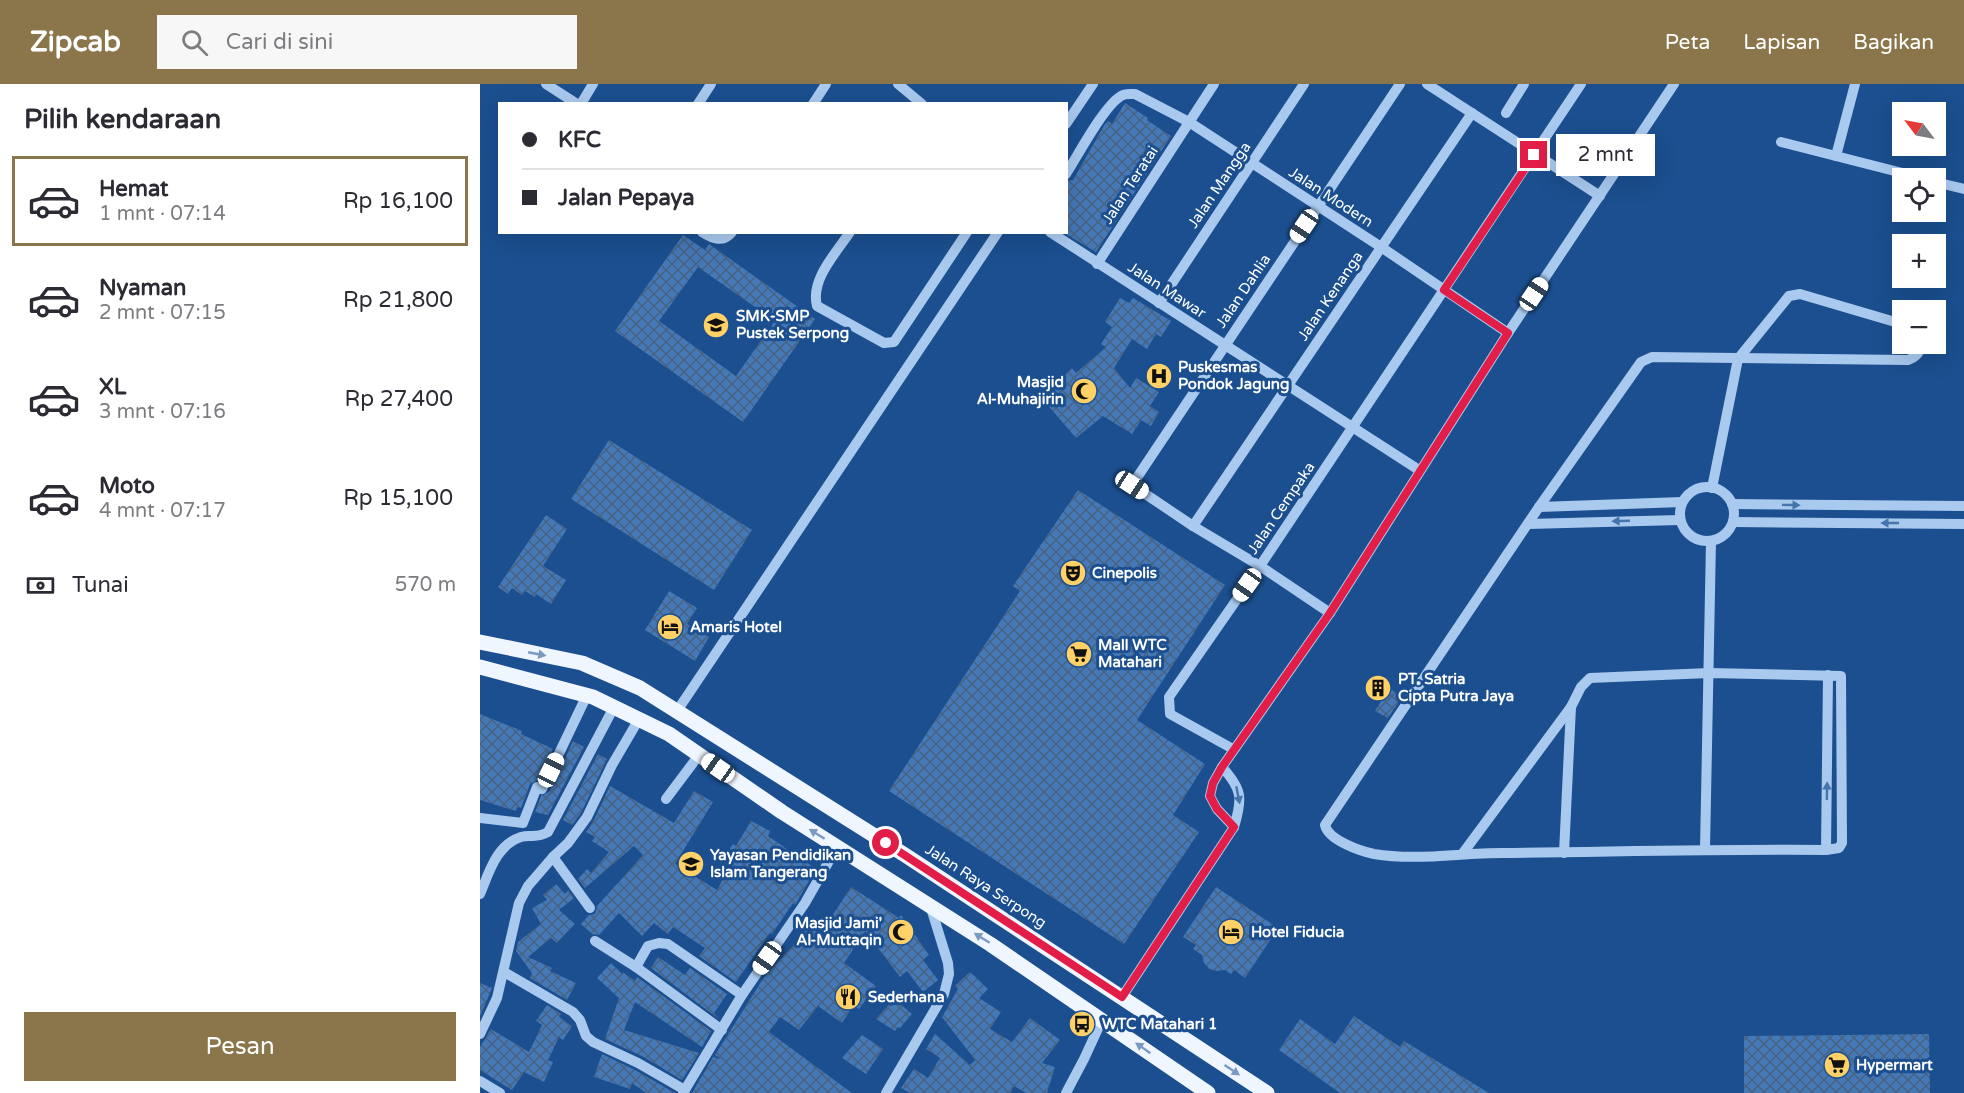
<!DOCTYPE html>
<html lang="id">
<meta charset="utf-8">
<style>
:root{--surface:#fff;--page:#f7f7f7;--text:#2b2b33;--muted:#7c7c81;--line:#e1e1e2;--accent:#8a764a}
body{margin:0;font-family:"Varela Round",sans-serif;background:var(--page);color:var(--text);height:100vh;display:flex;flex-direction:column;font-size:22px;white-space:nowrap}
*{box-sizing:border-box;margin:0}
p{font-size:20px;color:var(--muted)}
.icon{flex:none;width:33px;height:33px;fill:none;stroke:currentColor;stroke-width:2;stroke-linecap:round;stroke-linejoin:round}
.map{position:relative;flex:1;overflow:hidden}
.panel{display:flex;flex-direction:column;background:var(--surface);width:480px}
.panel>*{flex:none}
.guide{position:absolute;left:18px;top:18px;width:570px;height:132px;border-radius:0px;box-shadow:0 6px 24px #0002;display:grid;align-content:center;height:132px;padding:0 24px;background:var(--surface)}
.needle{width:39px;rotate:302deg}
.controls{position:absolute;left:1412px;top:18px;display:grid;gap:12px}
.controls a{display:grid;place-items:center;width:54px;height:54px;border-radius:0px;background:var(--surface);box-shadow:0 6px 24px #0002;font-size:30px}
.end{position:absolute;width:27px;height:27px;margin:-14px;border:8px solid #e11d48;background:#fff;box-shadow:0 0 0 3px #fff}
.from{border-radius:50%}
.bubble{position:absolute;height:42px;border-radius:0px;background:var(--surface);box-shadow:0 6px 24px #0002;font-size:20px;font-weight:600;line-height:42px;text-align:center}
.car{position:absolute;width:18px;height:36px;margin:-18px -9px;border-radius:8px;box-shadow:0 0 4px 2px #0007;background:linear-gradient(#fff 24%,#345 0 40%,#fff 0 76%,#345 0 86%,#fff 0)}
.guide b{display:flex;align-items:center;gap:21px;height:57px;font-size:22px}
.guide b+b{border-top:2px solid var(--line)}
.guide i{width:15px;height:15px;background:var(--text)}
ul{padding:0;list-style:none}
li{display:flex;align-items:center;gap:18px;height:90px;margin:0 12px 9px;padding:0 12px;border:3px solid transparent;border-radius:0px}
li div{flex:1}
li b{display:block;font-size:22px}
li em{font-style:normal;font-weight:600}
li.selected{border-color:var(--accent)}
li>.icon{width:54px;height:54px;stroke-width:1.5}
h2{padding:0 24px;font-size:27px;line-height:72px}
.pay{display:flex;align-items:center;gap:15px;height:66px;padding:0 24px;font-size:22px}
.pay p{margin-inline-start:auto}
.primary-button{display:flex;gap:12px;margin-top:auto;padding:12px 24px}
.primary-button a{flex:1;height:69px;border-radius:0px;background:var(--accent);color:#fff;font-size:24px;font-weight:600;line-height:69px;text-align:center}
header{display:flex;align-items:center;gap:36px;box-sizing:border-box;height:84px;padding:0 30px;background:var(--accent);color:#fff}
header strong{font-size:28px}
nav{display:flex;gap:33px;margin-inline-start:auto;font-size:21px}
.search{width:420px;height:54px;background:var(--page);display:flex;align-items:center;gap:15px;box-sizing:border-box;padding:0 21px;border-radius:0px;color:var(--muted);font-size:22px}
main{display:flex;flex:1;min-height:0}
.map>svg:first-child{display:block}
</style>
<header>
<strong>Zipcab</strong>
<div class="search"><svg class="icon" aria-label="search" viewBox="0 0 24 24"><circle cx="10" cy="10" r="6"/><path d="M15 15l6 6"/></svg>Cari di sini</div>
<nav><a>Peta</a><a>Lapisan</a><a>Bagikan</a></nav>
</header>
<main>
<section class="panel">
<h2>Pilih kendaraan</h2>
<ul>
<li class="selected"><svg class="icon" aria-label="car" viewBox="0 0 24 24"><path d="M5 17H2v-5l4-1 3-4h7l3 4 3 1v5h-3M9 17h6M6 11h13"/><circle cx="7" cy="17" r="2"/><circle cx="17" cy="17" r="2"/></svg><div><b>Hemat</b><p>1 mnt · 07:14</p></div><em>Rp 16,100</em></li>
<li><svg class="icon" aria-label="car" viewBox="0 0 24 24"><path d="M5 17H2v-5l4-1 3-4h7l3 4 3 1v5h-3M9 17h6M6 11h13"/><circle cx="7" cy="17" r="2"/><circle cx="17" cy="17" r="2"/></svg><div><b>Nyaman</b><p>2 mnt · 07:15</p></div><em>Rp 21,800</em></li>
<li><svg class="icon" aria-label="car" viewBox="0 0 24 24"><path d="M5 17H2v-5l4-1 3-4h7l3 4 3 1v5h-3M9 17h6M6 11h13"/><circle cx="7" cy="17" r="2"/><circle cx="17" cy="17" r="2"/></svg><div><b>XL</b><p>3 mnt · 07:16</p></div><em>Rp 27,400</em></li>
<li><svg class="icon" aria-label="car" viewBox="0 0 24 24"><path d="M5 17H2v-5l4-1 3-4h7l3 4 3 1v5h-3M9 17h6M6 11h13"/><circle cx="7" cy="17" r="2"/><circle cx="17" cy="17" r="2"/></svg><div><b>Moto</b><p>4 mnt · 07:17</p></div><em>Rp 15,100</em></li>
</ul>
<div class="pay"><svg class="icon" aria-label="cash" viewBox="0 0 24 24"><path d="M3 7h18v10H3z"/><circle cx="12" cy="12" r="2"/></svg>Tunai<p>570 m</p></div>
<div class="primary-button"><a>Pesan</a></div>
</section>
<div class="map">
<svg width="1484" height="1009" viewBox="0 0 1484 1009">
<defs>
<pattern id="building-cross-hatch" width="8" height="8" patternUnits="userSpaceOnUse" patternTransform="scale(1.5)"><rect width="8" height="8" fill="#4478b7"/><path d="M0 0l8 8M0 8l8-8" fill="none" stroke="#486282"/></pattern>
</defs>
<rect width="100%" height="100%" fill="#1b4f8f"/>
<g fill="url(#building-cross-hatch)" fill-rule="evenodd">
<polygon points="645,19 668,34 667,36 691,52 616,168 586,150 586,97 593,96 625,40 628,37 632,40"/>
<path d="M203 151 225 166 229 160 335 235 263 338 135 247ZM218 183 295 237 256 292 179 237Z"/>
<polygon points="640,214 649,219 653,214 691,237 681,253 676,250 667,265 652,255 634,284 650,304 656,294 679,308 670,322 679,328 671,342 661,336 652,350 623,332 596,354 560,312 592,284 596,289 626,263 621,260 632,243 625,238"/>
<polygon points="129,356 272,446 234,506 91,415"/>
<polygon points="598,406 745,501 657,636 725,680 693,731 719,748 644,860 409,707 540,507 533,502"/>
<polygon points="66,431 87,445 63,482 86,496 71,520 56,510 55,513 45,507 42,511 32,504 28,510 18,503"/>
<polygon points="189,507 217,524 207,540 229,553 215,577 165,546"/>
<polygon points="909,604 922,613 908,634 895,627"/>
<polygon points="0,630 42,647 41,650 73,665 58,696 50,700 41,724 37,723 36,727 0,716"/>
<polygon points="93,657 104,663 68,731 55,728 61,712 69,708"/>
<polygon points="118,670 127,675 101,729 92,741 83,736"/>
<polygon points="130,702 194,739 214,707 233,718 195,780 237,806 247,788 240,780 253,760 256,762 271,737 290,747 288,752 336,785 315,821 313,819 292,850 290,849 256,898 219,872 225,864 193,843 188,850 174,839 162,852 139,829 119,851 112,850 101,840 109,831 115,830 117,822 163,771 154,762 105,804 98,795 107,785 111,789 129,768 112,757 115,753 106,748 114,736"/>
<polygon points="76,800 85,810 88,806 94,814 79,826 95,840 77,859 71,854 48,873 72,884 70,887 96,899 87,916 50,894 52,889 36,867 38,858 61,840 52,824 67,816 63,811"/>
<polygon points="371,803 419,834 421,831 449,871 443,876 458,896 443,908 427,887 420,893 385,847 364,879 396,902 379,925 373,922 362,939 338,922 319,946 300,933 289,948 372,1009 212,1009 233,973 241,975 235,971 286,890 315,860 330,840 341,849"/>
<polygon points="736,803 798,844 765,894 754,886 751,890 745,886 737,887 729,885 724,879 722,871 713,865 716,861 703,853"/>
<polygon points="178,873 205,891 210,884 247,910 234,929 239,935 171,884"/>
<polygon points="131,879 142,890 143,888 155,897 157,893 231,947 222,963 155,918 144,946 219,969 202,996 162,972 125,955 139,914 117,894"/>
<polygon points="490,888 508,905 499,914 521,928 510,945 532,958 550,934 580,956 562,979 575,983 567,1009 546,1009 534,1002 530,1009 430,1009 421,1004 434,985 448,994 460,974 446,965 455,950 490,981 495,976 462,933 478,905 475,902"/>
<polygon points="0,899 12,904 0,932"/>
<polygon points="414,915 432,930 420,944 418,943 415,947 396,935"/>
<polygon points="67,921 81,930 79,933 92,942 83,956 79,953 68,976 73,978 64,998 44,988 32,1006 0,986 0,963 11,945 49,968 62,941 56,937"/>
<polygon points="874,932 920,963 924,957 1009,1009 860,1009 799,966 820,935 855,960"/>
<polygon points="1449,950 1450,1009 1264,1009 1264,952"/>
<polygon points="382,951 403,965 386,990 362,974"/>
<polygon points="122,970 155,986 195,1009 166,1009 152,999 150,1005 114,993"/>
</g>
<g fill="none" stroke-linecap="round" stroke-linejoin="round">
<g stroke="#a9c9ee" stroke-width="10">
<polyline points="66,0 97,20"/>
<polyline points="418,0 442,20"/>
<polyline points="947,0 1120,112"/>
<polyline points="101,20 113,0"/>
<polyline points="218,20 231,0"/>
<polyline points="333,20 346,0"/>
<polyline points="1026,29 1044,0"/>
<polyline points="586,40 613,0"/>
<polyline points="1301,58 1442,94"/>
<polyline points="1356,72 1375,0"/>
<path d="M586 90C598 71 624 22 641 12 645 9 649 10 655 10L709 38 901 163 1028 249"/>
<polyline points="1455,98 1484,105"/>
<path d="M222 148C233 155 243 159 252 148"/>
<path d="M370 148C356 169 330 196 337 222L404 259 414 258 487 148"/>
<polyline points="570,148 939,386"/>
<polyline points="617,180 734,0"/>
<polyline points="679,219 824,0"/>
<circle cx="1227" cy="430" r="27"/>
<polyline points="1232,404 1258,275 1309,212 1320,210 1422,240"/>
<polyline points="1252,420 1484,422"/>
<polyline points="1059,423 1202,418"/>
<polyline points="1253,438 1484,440"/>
<polyline points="1048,440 1200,436"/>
<polyline points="713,442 992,29"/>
<polyline points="850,529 780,482 713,442 652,401 920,0"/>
<polyline points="197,627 518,148"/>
<polyline points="753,665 690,630 689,613 780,482 1101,0"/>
<polyline points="186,715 219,671"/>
<polyline points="0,734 43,739 57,703 62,705 107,611"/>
<polyline points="754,743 737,725 730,712 733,699 742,683 850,529 1028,249 1194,0"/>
<polyline points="1225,765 1231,457"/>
<polyline points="1346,766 1348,591"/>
<path d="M983 769 1091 623 1101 603 1110 594 1229 589 1361 592 1362 759 1359 764 1346 766C1238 765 1130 768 1022 769 979 769 936 777 894 770 880 767 848 756 845 741L1059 423 1161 278 1172 273 1428 276C1437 273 1439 268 1443 260"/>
<polyline points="1084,769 1091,623"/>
<polyline points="73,773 110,824"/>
<path d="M0 810C9 789 16 761 41 753 51 750 56 755 68 748L134 623"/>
<polyline points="115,857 156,883 242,946"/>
<polyline points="156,883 168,862 179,859 188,860 262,911"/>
<polyline points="24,888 93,928 100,936 106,952 113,958 158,979 205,1006"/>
<path d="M642 913 754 743C763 714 762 705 742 683"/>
<polyline points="0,950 17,914 39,819 48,802 73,773 88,759 107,733 132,681 159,635"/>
<polyline points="0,997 20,1009"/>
<polyline points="203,1009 262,911 325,819 357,763"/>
<polyline points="406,1009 464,910 469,890 468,879 451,824"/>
<polyline points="586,1009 604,975 622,936"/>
</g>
<g stroke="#f0f6ff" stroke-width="15">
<polyline points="0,558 102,579 160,604 425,771 787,1009"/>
<polyline points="0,583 113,613 189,650 302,728 510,860 728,1009"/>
</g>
</g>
<defs><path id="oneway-solid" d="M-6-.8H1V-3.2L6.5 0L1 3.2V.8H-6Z" transform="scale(1.5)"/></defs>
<g fill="#4674ac">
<use href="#oneway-solid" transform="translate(1311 421) rotate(1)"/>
<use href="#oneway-solid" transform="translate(1141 437) rotate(178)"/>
<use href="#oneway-solid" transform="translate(1410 439) rotate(-180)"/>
<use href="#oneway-solid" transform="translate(1347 707) rotate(-89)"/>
<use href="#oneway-solid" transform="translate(758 711) rotate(79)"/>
</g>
<g fill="#7b9ac1">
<use href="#oneway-solid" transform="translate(57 570) rotate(11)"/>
<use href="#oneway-solid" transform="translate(337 750) rotate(-148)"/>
<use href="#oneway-solid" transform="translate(502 854) rotate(-148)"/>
<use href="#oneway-solid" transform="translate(663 964) rotate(-145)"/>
<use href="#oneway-solid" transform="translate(752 986) rotate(34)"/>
</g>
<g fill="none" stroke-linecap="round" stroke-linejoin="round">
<polyline stroke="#e11d48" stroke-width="8" points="406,759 642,913 754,743 737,725 730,712 733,699 742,683 850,529 1028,249 964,206 1054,71"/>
</g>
<defs>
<symbol id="school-disc" viewBox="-11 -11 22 22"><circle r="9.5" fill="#ffd166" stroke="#1b4f8f"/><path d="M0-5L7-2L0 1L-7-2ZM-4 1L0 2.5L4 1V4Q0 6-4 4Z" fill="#111"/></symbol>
<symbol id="hospital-disc" viewBox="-11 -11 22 22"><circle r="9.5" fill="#ffd166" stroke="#1b4f8f"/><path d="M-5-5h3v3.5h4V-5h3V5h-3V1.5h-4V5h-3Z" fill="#111"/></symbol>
<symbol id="mosque-disc" viewBox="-11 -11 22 22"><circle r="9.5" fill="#ffd166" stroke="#1b4f8f"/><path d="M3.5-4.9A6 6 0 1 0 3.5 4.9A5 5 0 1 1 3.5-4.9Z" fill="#111"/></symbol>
<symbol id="theatre-disc" viewBox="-11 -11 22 22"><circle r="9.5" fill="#ffd166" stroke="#1b4f8f"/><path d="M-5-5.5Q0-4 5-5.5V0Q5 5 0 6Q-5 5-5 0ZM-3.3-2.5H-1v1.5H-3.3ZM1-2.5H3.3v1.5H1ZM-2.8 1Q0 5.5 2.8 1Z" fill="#111"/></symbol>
<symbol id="hotel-disc" viewBox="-11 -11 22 22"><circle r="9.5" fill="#ffd166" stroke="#1b4f8f"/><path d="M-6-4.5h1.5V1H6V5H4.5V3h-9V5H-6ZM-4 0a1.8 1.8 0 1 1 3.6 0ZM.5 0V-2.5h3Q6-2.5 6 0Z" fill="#111"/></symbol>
<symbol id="supermarket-disc" viewBox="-11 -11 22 22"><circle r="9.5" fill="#ffd166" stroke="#1b4f8f"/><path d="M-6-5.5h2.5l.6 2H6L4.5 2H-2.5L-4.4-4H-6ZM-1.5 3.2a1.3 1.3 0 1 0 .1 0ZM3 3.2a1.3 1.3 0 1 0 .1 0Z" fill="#111"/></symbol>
<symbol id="building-disc" viewBox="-11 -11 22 22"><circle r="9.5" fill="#ffd166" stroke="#1b4f8f"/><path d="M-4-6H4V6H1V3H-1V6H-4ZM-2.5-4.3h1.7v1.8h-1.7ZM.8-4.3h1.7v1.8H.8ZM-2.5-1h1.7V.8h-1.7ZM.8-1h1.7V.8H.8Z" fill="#111"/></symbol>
<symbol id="restaurant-disc" viewBox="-11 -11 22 22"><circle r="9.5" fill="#ffd166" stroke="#1b4f8f"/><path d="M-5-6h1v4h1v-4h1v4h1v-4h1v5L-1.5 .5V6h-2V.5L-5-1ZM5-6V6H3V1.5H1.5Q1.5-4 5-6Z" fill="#111"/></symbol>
<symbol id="bus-disc" viewBox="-11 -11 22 22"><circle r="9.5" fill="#ffd166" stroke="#1b4f8f"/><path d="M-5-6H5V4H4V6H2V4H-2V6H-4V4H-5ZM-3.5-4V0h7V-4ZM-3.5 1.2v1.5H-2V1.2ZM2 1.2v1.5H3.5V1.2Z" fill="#111"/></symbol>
</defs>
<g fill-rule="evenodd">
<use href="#school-disc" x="221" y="226" width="30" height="30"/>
<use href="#hospital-disc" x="664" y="277" width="30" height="30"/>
<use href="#mosque-disc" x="589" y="292" width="30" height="30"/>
<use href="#theatre-disc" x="578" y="474" width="30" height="30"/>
<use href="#hotel-disc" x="175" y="528" width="30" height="30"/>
<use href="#supermarket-disc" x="584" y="555" width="30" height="30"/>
<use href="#building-disc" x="883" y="589" width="30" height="30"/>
<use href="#school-disc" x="196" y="765" width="30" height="30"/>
<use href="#mosque-disc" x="406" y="833" width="30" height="30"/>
<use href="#hotel-disc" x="736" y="833" width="30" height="30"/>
<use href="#restaurant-disc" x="353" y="898" width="30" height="30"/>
<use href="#bus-disc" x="587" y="925" width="30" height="30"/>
<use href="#supermarket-disc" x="1342" y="966" width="30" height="30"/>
</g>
<g text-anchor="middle" stroke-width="6" stroke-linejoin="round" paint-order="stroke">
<g font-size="15" fill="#fff" stroke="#1b4f8f">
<text transform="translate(650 101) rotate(-57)" y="5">Jalan Teratai</text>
<text transform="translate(739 101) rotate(-56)" y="5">Jalan Mangga</text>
<text transform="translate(851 113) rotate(33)" y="5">Jalan Modern</text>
<text transform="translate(687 206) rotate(33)" y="5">Jalan Mawar</text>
<text transform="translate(763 207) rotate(-56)" y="5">Jalan Dahlia</text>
<text transform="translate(850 212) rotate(-56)" y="5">Jalan Kenanga</text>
<text transform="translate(801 424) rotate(-56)" y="5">Jalan Cempaka</text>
<text transform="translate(506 802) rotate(33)" y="5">Jalan Raya Serpong</text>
</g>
<g font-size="15" font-weight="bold" fill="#fff" stroke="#1b4f8f" text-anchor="start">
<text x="256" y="237">SMK-SMP<tspan x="256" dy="17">Pustek Serpong</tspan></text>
<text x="698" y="288">Puskesmas<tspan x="698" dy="17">Pondok Jagung</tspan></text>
<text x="584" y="303" text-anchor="end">Masjid<tspan x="584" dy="17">Al-Muhajirin</tspan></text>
<text x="612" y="494">Cinepolis</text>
<text x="210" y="548">Amaris Hotel</text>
<text x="618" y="566">Mall WTC<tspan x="618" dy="17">Matahari</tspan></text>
<text x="918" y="600">PT. Satria<tspan x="918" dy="17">Cipta Putra Jaya</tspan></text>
<text x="230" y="776">Yayasan Pendidikan<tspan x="230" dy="17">Islam Tangerang</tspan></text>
<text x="402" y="844" text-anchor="end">Masjid Jami'<tspan x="402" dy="17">Al-Muttaqin</tspan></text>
<text x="771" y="853">Hotel Fiducia</text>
<text x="388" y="918">Sederhana</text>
<text x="622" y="945">WTC Matahari 1</text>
<text x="1376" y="986">Hypermart</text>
</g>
</g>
</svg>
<div class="controls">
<a><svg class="needle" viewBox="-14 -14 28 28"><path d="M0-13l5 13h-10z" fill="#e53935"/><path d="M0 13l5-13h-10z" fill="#7c7c81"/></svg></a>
<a><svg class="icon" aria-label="locate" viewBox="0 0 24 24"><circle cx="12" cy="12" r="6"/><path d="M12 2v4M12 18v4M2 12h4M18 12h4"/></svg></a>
<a>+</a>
<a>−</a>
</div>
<i class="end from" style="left:406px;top:759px"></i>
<i class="end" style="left:1054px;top:71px"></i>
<div class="bubble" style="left:1076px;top:50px;width:99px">2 mnt</div>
<i class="car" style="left:824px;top:142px;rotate:214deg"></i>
<i class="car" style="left:1054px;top:210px;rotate:34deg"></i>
<i class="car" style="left:652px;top:401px;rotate:123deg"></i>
<i class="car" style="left:767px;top:501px;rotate:215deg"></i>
<i class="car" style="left:238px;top:684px;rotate:305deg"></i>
<i class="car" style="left:71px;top:686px;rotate:26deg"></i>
<i class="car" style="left:287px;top:874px;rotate:215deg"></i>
<div class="guide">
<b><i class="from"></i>KFC</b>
<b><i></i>Jalan Pepaya</b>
</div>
</div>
</main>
